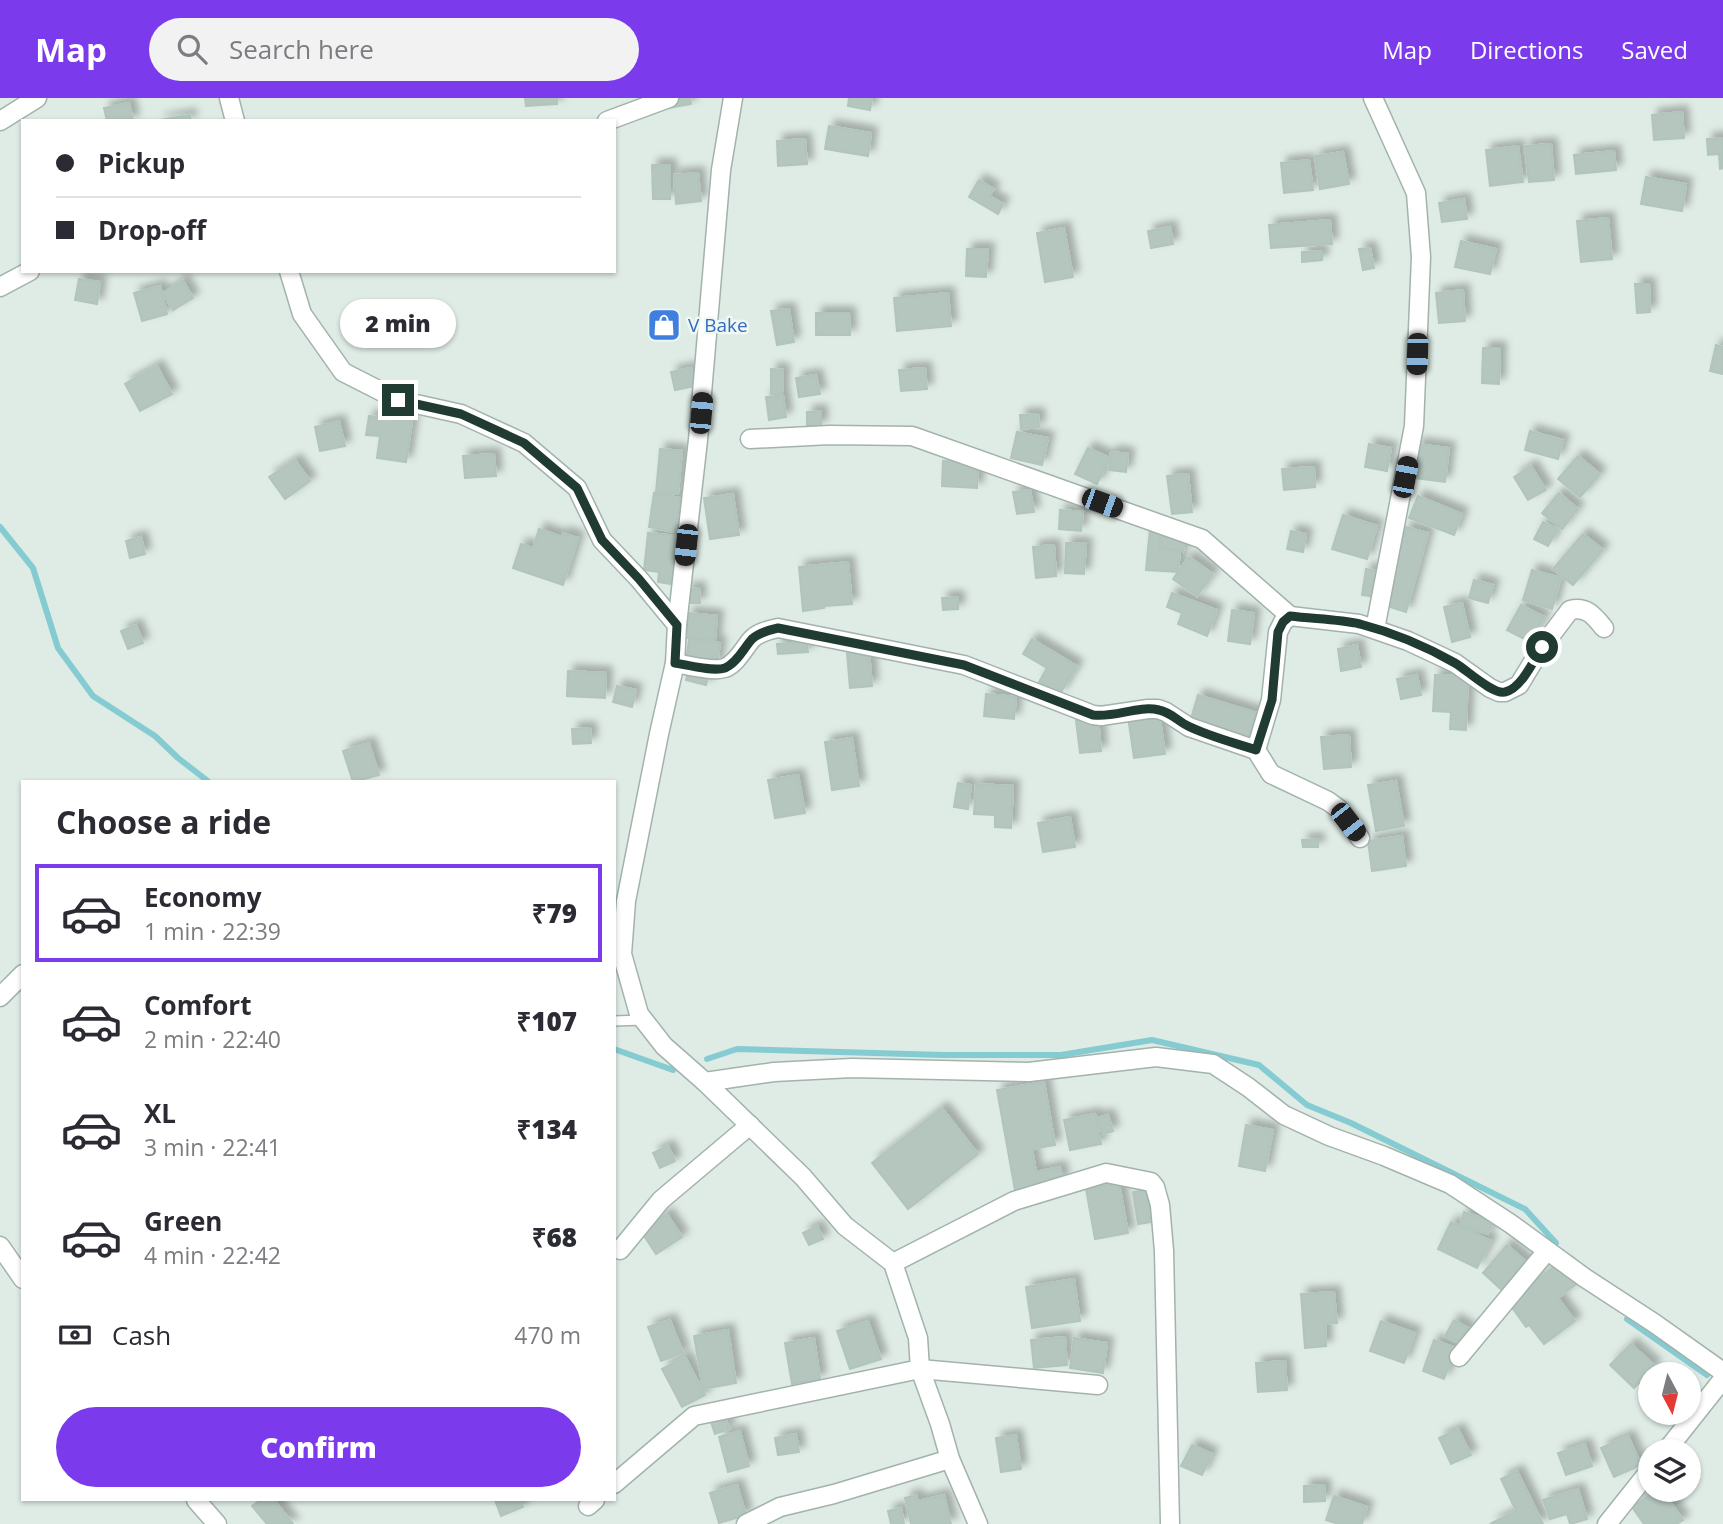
<!DOCTYPE html>
<meta charset="utf-8">
<style>
:root{--surface:#fff;--page:#f2f2f3;--text:#2b2b33;--muted:#7c7c81;--line:#e1e1e2;--accent:#7c3aed}
body{margin:0;font-family:"Open Sans",sans-serif;background:var(--page);color:var(--text);height:100vh;display:flex;flex-direction:column;font-size:26px;white-space:nowrap}
*{box-sizing:border-box;margin:0}
p{font-size:23px;color:var(--muted)}
.icon{flex:none;width:38px;height:38px;fill:none;stroke:currentColor;stroke-width:2;stroke-linecap:round;stroke-linejoin:round}
.map{position:relative;flex:1;overflow:hidden}
.details{position:absolute;left:21px;top:682px;width:595px;height:721px;display:flex;flex-direction:column;background:var(--surface);border-radius:0px;box-shadow:0 2px 5px #0004}
.details>*{flex:none}
.banner{position:absolute;left:21px;top:21px;width:595px;height:154px;border-radius:0px;box-shadow:0 2px 5px #0004;display:grid;align-content:center;height:154px;padding:0 35px;background:var(--surface)}
.needle{width:46px;rotate:173deg}
.tools{position:absolute;left:1638px;top:1264px;display:grid;gap:14px}
.tools a{display:grid;place-items:center;width:63px;height:63px;border-radius:50%;background:var(--surface);box-shadow:0 2px 5px #0004;font-size:35px}
.end{position:absolute;width:32px;height:32px;margin:-16px;border:9px solid #203b32;background:#fff;box-shadow:0 0 0 4px #fff}
.from{border-radius:50%}
.bubble{position:absolute;height:49px;border-radius:24px;background:var(--surface);box-shadow:0 2px 5px #0004;font-size:23px;font-weight:800;line-height:49px;text-align:center}
.car{position:absolute;width:21px;height:42px;margin:-21px -10px;border-radius:9px;box-shadow:0 0 5px 2px #0007;background:linear-gradient(#222 24%,#8ab4d8 0 40%,#222 0 76%,#8ab4d8 0 86%,#222 0)}
.banner b{display:flex;align-items:center;gap:24px;height:66px;font-size:26px}
.banner b+b{border-top:2px solid var(--line)}
.banner i{width:18px;height:18px;background:var(--text)}
ul{padding:0;list-style:none}
li{display:flex;align-items:center;gap:21px;height:98px;margin:0 14px 10px;padding:0 21px;border:4px solid transparent;border-radius:0px}
li div{flex:1}
li b{display:block;font-size:26px}
li em{font-style:normal;font-weight:800}
li.selected{border-color:var(--accent)}
li>.icon{width:63px;height:63px;stroke-width:1.5}
h2{padding:0 35px;font-size:32px;line-height:84px}
.pay{display:flex;align-items:center;gap:18px;height:77px;padding:0 35px;font-size:26px}
.pay p{margin-inline-start:auto}
.action{display:flex;gap:14px;margin-top:auto;padding:14px 35px}
.action a{flex:1;height:80px;border-radius:42px;background:var(--accent);color:#fff;font-size:28px;font-weight:800;line-height:80px;text-align:center}
header{display:flex;align-items:center;gap:42px;box-sizing:border-box;height:98px;padding:0 35px;background:var(--accent);color:#fff}
header strong{font-size:33px}
nav{display:flex;gap:38px;margin-inline-start:auto;font-size:24px}
.search{width:490px;height:63px;background:var(--page);display:flex;align-items:center;gap:18px;box-sizing:border-box;padding:0 24px;border-radius:38px;color:var(--muted);font-size:26px}
.map>svg:first-child{display:block}
</style>
<header>
<strong>Map</strong>
<div class="search"><svg class="icon" aria-label="search" viewBox="0 0 24 24"><circle cx="10" cy="10" r="6"/><path d="M15 15l6 6"/></svg>Search here</div>
<nav><a>Map</a><a>Directions</a><a>Saved</a></nav>
</header>
<div class="map">
<svg width="1723" height="1426" viewBox="0 0 1723 1426">
<defs>
<filter id="shadow"><feDropShadow dx="6" dy="-6" stdDeviation="3.5" flood-color="#0004"/></filter>
</defs>
<rect width="100%" height="100%" fill="#dfebe5"/>
<g fill="none" stroke-linecap="round" stroke-linejoin="round">
<g stroke="#85cbd2" stroke-width="6">
<polyline points="0,429 33,470 58,550 93,598 155,638 178,660 209,684"/>
<polyline points="614,951 673,972"/>
<polyline points="707,961 737,951 943,957 1061,957 1152,942 1259,967 1307,1007 1351,1025 1525,1111 1556,1145"/>
<polyline points="1627,1221 1707,1277"/>
</g>
</g>
<g fill="#b4c6be" stroke="#b1c5bc" stroke-width="2" filter="url(#shadow)">
<polygon points="525,0 557,0 557,6 526,8"/>
<polygon points="662,0 690,0 691,6 663,11"/>
<polygon points="849,0 872,0 870,12 848,8"/>
<polygon points="129,5 133,23 107,23 104,10"/>
<polygon points="1682,14 1684,40 1654,42 1652,17"/>
<polygon points="190,17 191,23 159,23 159,22"/>
<polygon points="829,28 871,35 868,58 825,51"/>
<polygon points="1723,40 1723,70 1720,71 1719,56 1708,57 1707,41"/>
<polygon points="805,41 807,66 778,68 777,43"/>
<polygon points="1551,46 1554,82 1529,84 1525,48"/>
<polygon points="1518,48 1523,84 1490,88 1486,52"/>
<polygon points="1614,53 1616,72 1576,76 1574,57"/>
<polygon points="1343,54 1349,86 1320,91 1315,58"/>
<polygon points="1309,62 1313,92 1284,95 1281,65"/>
<polygon points="652,67 670,67 670,101 653,101"/>
<polygon points="698,75 701,103 676,106 674,77"/>
<polygon points="1646,79 1686,86 1682,113 1641,106"/>
<polygon points="979,82 994,91 989,98 1003,106 998,116 969,99"/>
<polygon points="1464,101 1467,121 1442,124 1439,105"/>
<polygon points="1608,120 1612,161 1581,164 1577,123"/>
<polygon points="1330,122 1332,146 1271,150 1269,127"/>
<polygon points="1170,129 1173,146 1151,150 1148,133"/>
<polygon points="1064,130 1073,179 1045,184 1037,135"/>
<polygon points="1461,143 1496,151 1490,176 1455,169"/>
<polygon points="1370,150 1374,170 1363,172 1359,151"/>
<polygon points="967,151 988,151 986,179 966,178"/>
<polygon points="1322,153 1322,162 1302,164 1302,154"/>
<polygon points="79,181 100,184 97,206 75,202"/>
<polygon points="183,183 193,200 173,212 163,195"/>
<polygon points="1635,186 1649,186 1650,214 1637,215"/>
<polygon points="160,188 167,216 142,223 134,195"/>
<polygon points="1463,192 1465,223 1439,225 1436,195"/>
<polygon points="948,195 951,228 897,233 894,200"/>
<polygon points="789,211 794,244 777,247 771,213"/>
<polygon points="816,215 849,215 850,237 816,237"/>
<polygon points="1716,247 1723,249 1723,276 1710,273"/>
<polygon points="1483,250 1500,250 1499,286 1482,285"/>
<polygon points="157,268 172,296 140,313 125,286"/>
<polygon points="691,270 695,288 675,292 671,274"/>
<polygon points="925,270 927,291 901,293 899,272"/>
<polygon points="771,271 783,272 782,296 771,296"/>
<polygon points="816,277 820,296 799,299 796,280"/>
<polygon points="783,297 786,319 769,322 766,299"/>
<polygon points="821,313 821,328 807,329 807,314"/>
<polygon points="1038,316 1039,329 1021,331 1020,317"/>
<polygon points="369,318 412,323 406,364 377,360 380,338 366,337"/>
<polygon points="339,323 345,348 320,353 315,329"/>
<polygon points="1530,333 1563,342 1558,361 1525,352"/>
<polygon points="1017,334 1048,340 1042,367 1011,360"/>
<polygon points="1369,346 1391,350 1387,373 1365,369"/>
<polygon points="1417,346 1449,350 1445,384 1413,380"/>
<polygon points="1088,350 1110,360 1097,386 1075,376"/>
<polygon points="660,351 682,353 678,396 656,394"/>
<polygon points="1111,354 1128,356 1126,374 1109,372"/>
<polygon points="494,356 496,378 465,380 463,358"/>
<polygon points="1578,358 1600,376 1580,399 1558,381"/>
<polygon points="295,362 310,383 285,401 269,379"/>
<polygon points="943,363 978,365 977,390 942,388"/>
<polygon points="1531,368 1546,392 1528,402 1514,379"/>
<polygon points="1314,369 1315,389 1284,392 1282,371"/>
<polygon points="1188,376 1192,414 1172,416 1167,378"/>
<polygon points="1030,392 1034,414 1017,416 1013,394"/>
<polygon points="654,395 680,400 675,434 649,429"/>
<polygon points="1559,395 1578,411 1562,431 1542,415"/>
<polygon points="733,396 739,437 710,441 704,400"/>
<polygon points="1418,398 1462,416 1454,437 1409,420"/>
<polygon points="1060,412 1083,414 1081,433 1059,431"/>
<polygon points="1343,417 1377,428 1367,461 1332,451"/>
<polygon points="1543,424 1558,431 1548,448 1534,441"/>
<polygon points="1406,429 1428,435 1406,514 1384,507"/>
<polygon points="1150,430 1161,431 1159,451 1180,453 1178,474 1146,472"/>
<polygon points="539,431 562,439 563,435 578,440 563,487 513,470 521,446 533,450"/>
<polygon points="1291,433 1306,436 1303,454 1287,451"/>
<polygon points="648,435 677,438 671,486 658,484 659,474 644,472"/>
<polygon points="1583,436 1603,452 1573,487 1553,471"/>
<polygon points="1163,437 1185,441 1183,453 1161,449"/>
<polygon points="141,439 145,456 130,460 126,443"/>
<polygon points="1066,445 1086,446 1084,476 1065,475"/>
<polygon points="1054,447 1056,478 1036,480 1033,449"/>
<polygon points="1189,459 1213,476 1197,498 1173,481"/>
<polygon points="848,464 852,506 824,508 824,510 803,513 799,469"/>
<polygon points="1366,471 1380,473 1376,499 1362,497"/>
<polygon points="1532,472 1561,480 1552,511 1523,502"/>
<polygon points="1474,482 1493,487 1488,505 1469,500"/>
<polygon points="699,490 700,505 687,505 686,491"/>
<polygon points="1172,495 1217,512 1207,538 1178,526 1182,515 1167,509"/>
<polygon points="958,499 958,511 943,512 942,500"/>
<polygon points="1462,505 1470,539 1452,544 1444,509"/>
<polygon points="1521,507 1544,519 1530,544 1507,532"/>
<polygon points="1232,512 1254,515 1250,546 1228,543"/>
<polygon points="688,515 717,518 715,542 686,540"/>
<polygon points="136,527 143,545 128,551 121,533"/>
<polygon points="689,541 720,545 717,567 686,564"/>
<polygon points="1032,541 1077,568 1060,596 1039,584 1047,570 1023,556"/>
<polygon points="807,544 808,554 778,556 777,546"/>
<polygon points="1357,547 1361,569 1341,573 1338,551"/>
<polygon points="869,553 872,588 850,590 847,555"/>
<polygon points="688,571 709,575 706,587 686,582"/>
<polygon points="568,573 606,575 605,600 567,598"/>
<polygon points="1417,577 1421,597 1401,601 1397,581"/>
<polygon points="1435,577 1468,578 1466,632 1450,631 1451,614 1433,613"/>
<polygon points="617,588 636,592 632,609 613,604"/>
<polygon points="986,596 1016,599 1014,621 984,618"/>
<polygon points="1198,597 1257,615 1247,643 1190,624"/>
<polygon points="1159,614 1165,656 1134,660 1128,619"/>
<polygon points="1098,619 1101,653 1080,655 1076,622"/>
<polygon points="590,630 591,645 573,646 572,631"/>
<polygon points="1349,637 1351,669 1324,671 1321,639"/>
<polygon points="852,640 859,688 832,692 825,644"/>
<polygon points="369,645 379,677 353,684 343,653"/>
<polygon points="798,677 805,715 775,720 768,682"/>
<polygon points="1396,683 1404,728 1376,733 1368,687"/>
<polygon points="958,685 971,687 968,711 954,709"/>
<polygon points="976,686 1013,688 1011,730 995,729 995,717 974,716"/>
<polygon points="1070,719 1075,749 1043,754 1038,725"/>
<polygon points="1402,738 1406,768 1372,773 1368,743"/>
<polygon points="1318,741 1318,749 1303,749 1302,742"/>
<polygon points="1044,984 1055,1047 1032,1051 1036,1074 1060,1069 1063,1083 1015,1092 997,992"/>
<polygon points="942,1010 978,1056 908,1111 872,1065"/>
<polygon points="1095,1016 1101,1046 1070,1052 1064,1022"/>
<polygon points="1108,1017 1113,1033 1103,1036 1097,1020"/>
<polygon points="1246,1027 1273,1032 1265,1073 1239,1068"/>
<polygon points="668,1048 675,1063 660,1070 653,1055"/>
<polygon points="1119,1085 1128,1135 1095,1141 1086,1091"/>
<polygon points="1147,1092 1152,1124 1138,1126 1133,1094"/>
<polygon points="1464,1114 1493,1124 1488,1136 1460,1127"/>
<polygon points="667,1116 682,1139 656,1156 641,1133"/>
<polygon points="1451,1124 1491,1143 1477,1170 1438,1151"/>
<polygon points="817,1128 823,1141 809,1147 803,1135"/>
<polygon points="1507,1147 1530,1167 1505,1195 1483,1175"/>
<polygon points="1559,1165 1575,1187 1558,1200 1575,1223 1544,1246 1529,1227 1526,1229 1508,1204"/>
<polygon points="1074,1181 1080,1223 1032,1230 1026,1189"/>
<polygon points="1334,1194 1337,1225 1325,1226 1326,1248 1305,1250 1301,1196"/>
<polygon points="670,1222 683,1255 661,1263 648,1229"/>
<polygon points="1454,1222 1470,1231 1461,1246 1445,1238"/>
<polygon points="868,1223 881,1261 850,1271 837,1233"/>
<polygon points="1381,1223 1415,1235 1404,1265 1370,1253"/>
<polygon points="728,1232 736,1285 703,1291 694,1238"/>
<polygon points="1065,1239 1067,1267 1034,1270 1031,1242"/>
<polygon points="814,1240 820,1281 792,1286 785,1245"/>
<polygon points="1074,1240 1107,1245 1103,1275 1070,1270"/>
<polygon points="1434,1242 1456,1250 1444,1281 1423,1273"/>
<polygon points="1631,1246 1655,1268 1634,1290 1610,1267"/>
<polygon points="685,1259 705,1297 682,1309 662,1271"/>
<polygon points="1285,1263 1287,1292 1258,1294 1256,1265"/>
<polygon points="723,1313 729,1331 715,1336 709,1318"/>
<polygon points="1458,1331 1471,1357 1451,1366 1439,1340"/>
<polygon points="740,1333 749,1368 728,1374 719,1339"/>
<polygon points="796,1336 799,1354 778,1357 775,1340"/>
<polygon points="1016,1337 1021,1371 1001,1374 996,1340"/>
<polygon points="1628,1338 1641,1367 1614,1379 1601,1350"/>
<polygon points="1585,1346 1592,1368 1566,1377 1558,1355"/>
<polygon points="1192,1347 1212,1356 1202,1377 1181,1368"/>
<polygon points="1517,1373 1543,1426 1490,1426 1516,1413 1501,1381"/>
<polygon points="737,1387 746,1417 719,1425 710,1395"/>
<polygon points="1324,1387 1325,1403 1304,1404 1304,1388"/>
<polygon points="1578,1391 1587,1421 1570,1426 1567,1416 1550,1421 1543,1402"/>
<polygon points="1658,1391 1661,1391 1683,1422 1677,1426 1644,1426 1632,1409"/>
<polygon points="916,1397 918,1403 944,1397 951,1426 911,1426 905,1400"/>
<polygon points="1334,1398 1367,1409 1362,1426 1339,1426 1326,1422"/>
<polygon points="261,1402 274,1402 293,1426 267,1426 252,1408"/>
<polygon points="495,1402 520,1402 523,1409 501,1418"/>
<polygon points="901,1410 904,1426 891,1426 888,1413"/>
</g>
<g fill="none" stroke-linecap="round" stroke-linejoin="round">
<defs>
<polyline id="lane" points="614,923 643,922"/>
<g id="street">
<polyline points="229,0 235,23"/>
<polyline points="1373,0 1416,95 1421,159 1414,328 1375,531"/>
<polyline points="0,23 37,0"/>
<polyline points="607,23 669,0"/>
<polyline points="289,173 302,216 343,274 398,302 461,316 524,345 577,390 602,442 639,481 677,527 675,565 659,636 626,803 622,856 639,916 664,948 705,984 803,1079 845,1128 893,1165 918,1240 920,1271 940,1326 950,1361 978,1426"/>
<polyline points="0,189 30,173"/>
<polyline points="750,341 830,337 912,338 1202,441 1290,518"/>
<polyline points="677,527 698,342 721,72 733,0"/>
<path d="M675 565C687 567 714 574 725 570 737 565 744 550 752 541 759 534 769 532 778 530L964 567 1093 617 1101 618 1148 611H1158L1166 614 1189 629 1256 652 1271 676 1328 703 1339 711 1360 740"/>
<path d="M1256 652 1271 602 1278 534 1283 524 1290 518 1359 526 1408 543 1455 565 1490 590 1499 594H1505L1519 587 1542 549 1570 512C1587 508 1594 518 1604 530"/>
<polyline points="0,899 23,876"/>
<polyline points="705,984 774,974 852,970 1029,974 1156,959 1213,966 1248,989 1284,1017 1329,1038 1384,1058 1450,1086 1511,1126 1585,1180 1654,1225 1723,1274"/>
<polyline points="0,1148 23,1181"/>
<polyline points="620,1152 661,1102 750,1027"/>
<polyline points="893,1165 1014,1103 1106,1075 1151,1084 1155,1089 1160,1107 1164,1153 1170,1426"/>
<polyline points="1459,1259 1547,1153"/>
<polyline points="1666,1353 1723,1281"/>
<polyline points="614,1386 694,1318 920,1271 1098,1287"/>
<polyline points="196,1402 217,1426"/>
<polyline points="588,1408 595,1402"/>
<polyline points="746,1426 780,1409 834,1396 950,1361"/>
<polyline points="1607,1426 1650,1372"/>
</g>
</defs>
<use href="#lane" stroke="#a2b3ac" stroke-width="12"/>
<use href="#street" stroke="#a2b3ac" stroke-width="21"/>
<use href="#lane" stroke="#fff" stroke-width="9"/>
<use href="#street" stroke="#fff" stroke-width="18"/>
</g>
<g fill="none" stroke-linecap="round" stroke-linejoin="round">
<path stroke="#203b32" stroke-width="9" d="M398 302 461 316 524 345 577 390 602 442 639 481 677 527 675 565C687 567 714 574 725 570 737 565 744 550 752 541 759 535 769 532 778 530L964 567 1093 617C1115 620 1138 607 1159 612 1170 614 1178 623 1188 628 1208 638 1235 645 1256 652L1272 602 1278 534 1283 524 1290 518C1313 521 1338 521 1360 526 1391 534 1427 549 1455 565 1467 572 1493 597 1505 594 1521 591 1534 562 1542 549"/>
</g>
<defs>
<symbol id="shop-square" viewBox="-11 -11 22 22"><rect x="-9" y="-9" width="18" height="18" rx="4" fill="#3f7fe0" stroke="#f0f8f3"/><path d="M-5-2.5h2.3a2.7 3.5 0 0 1 5.4 0H5L5.5 6h-11ZM-1.5-2.5h3a1.5 2.3 0 0 0-3 0Z" fill="#fff"/></symbol>
</defs>
<g fill-rule="evenodd">
<use href="#shop-square" x="645" y="208" width="38" height="38"/>
</g>
<g text-anchor="middle" stroke-width="5" stroke-linejoin="round" paint-order="stroke">
<g font-size="19" fill="#366cbe" stroke="#f0f8f3" text-anchor="start">
<text x="688" y="234">V Bake</text>
</g>
</g>
</svg>
<div class="tools">
<a><svg class="needle" viewBox="-14 -14 28 28"><path d="M0-13l5 13h-10z" fill="#e53935"/><path d="M0 13l5-13h-10z" fill="#7c7c81"/></svg></a>
<a><svg class="icon" aria-label="layers" viewBox="0 0 24 24"><path d="M12 4l9 5-9 5-9-5zM3 14l9 5 9-5"/></svg></a>
</div>
<i class="end from" style="left:1542px;top:549px"></i>
<i class="end" style="left:398px;top:302px"></i>
<div class="bubble" style="left:340px;top:201px;width:116px">2 min</div>
<i class="car" style="left:1417px;top:256px;rotate:182deg"></i>
<i class="car" style="left:701px;top:315px;rotate:5deg"></i>
<i class="car" style="left:1405px;top:379px;rotate:11deg"></i>
<i class="car" style="left:1102px;top:405px;rotate:110deg"></i>
<i class="car" style="left:686px;top:447px;rotate:186deg"></i>
<i class="car" style="left:1348px;top:724px;rotate:142deg"></i>
<div class="banner">
<b><i class="from"></i>Pickup</b>
<b><i></i>Drop-off</b>
</div>
<section class="details">
<h2>Choose a ride</h2>
<ul>
<li class="selected"><svg class="icon" aria-label="car" viewBox="0 0 24 24"><path d="M5 17H2v-5l4-1 3-4h7l3 4 3 1v5h-3M9 17h6M6 11h13"/><circle cx="7" cy="17" r="2"/><circle cx="17" cy="17" r="2"/></svg><div><b>Economy</b><p>1 min · 22:39</p></div><em>₹79</em></li>
<li><svg class="icon" aria-label="car" viewBox="0 0 24 24"><path d="M5 17H2v-5l4-1 3-4h7l3 4 3 1v5h-3M9 17h6M6 11h13"/><circle cx="7" cy="17" r="2"/><circle cx="17" cy="17" r="2"/></svg><div><b>Comfort</b><p>2 min · 22:40</p></div><em>₹107</em></li>
<li><svg class="icon" aria-label="car" viewBox="0 0 24 24"><path d="M5 17H2v-5l4-1 3-4h7l3 4 3 1v5h-3M9 17h6M6 11h13"/><circle cx="7" cy="17" r="2"/><circle cx="17" cy="17" r="2"/></svg><div><b>XL</b><p>3 min · 22:41</p></div><em>₹134</em></li>
<li><svg class="icon" aria-label="car" viewBox="0 0 24 24"><path d="M5 17H2v-5l4-1 3-4h7l3 4 3 1v5h-3M9 17h6M6 11h13"/><circle cx="7" cy="17" r="2"/><circle cx="17" cy="17" r="2"/></svg><div><b>Green</b><p>4 min · 22:42</p></div><em>₹68</em></li>
</ul>
<div class="pay"><svg class="icon" aria-label="cash" viewBox="0 0 24 24"><path d="M3 7h18v10H3z"/><circle cx="12" cy="12" r="2"/></svg>Cash<p>470 m</p></div>
<div class="action"><a>Confirm</a></div>
</section>
</div>
